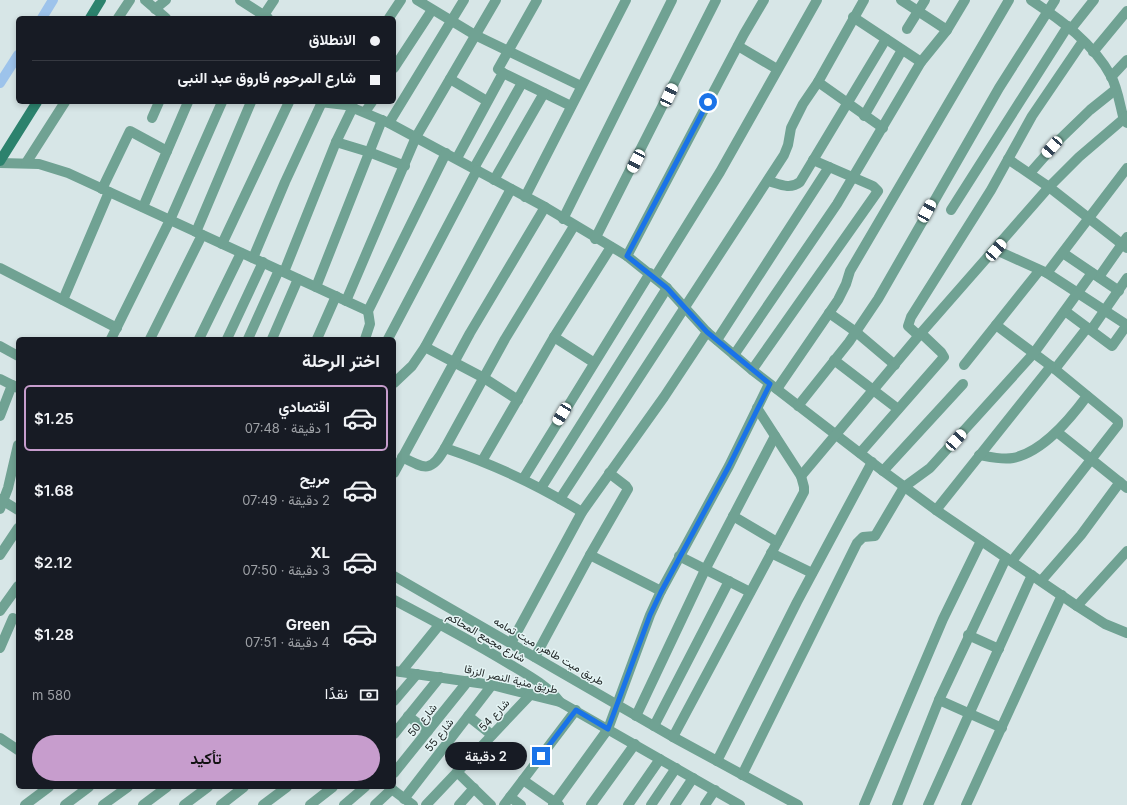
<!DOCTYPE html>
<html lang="ar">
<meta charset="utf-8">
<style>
:root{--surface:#171b24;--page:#242831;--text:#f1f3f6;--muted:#9ea1a6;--line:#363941;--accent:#c79dcd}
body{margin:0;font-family:Inter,Vazirmatn,sans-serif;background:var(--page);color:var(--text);direction:rtl;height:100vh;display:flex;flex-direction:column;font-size:15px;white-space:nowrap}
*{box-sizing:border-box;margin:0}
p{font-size:13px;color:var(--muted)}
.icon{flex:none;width:22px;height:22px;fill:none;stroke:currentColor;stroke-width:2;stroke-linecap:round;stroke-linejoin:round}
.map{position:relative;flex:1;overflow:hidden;direction:ltr}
.drawer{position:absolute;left:16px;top:337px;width:380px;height:452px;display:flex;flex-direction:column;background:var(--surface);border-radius:6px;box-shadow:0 2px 6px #0003;direction:rtl}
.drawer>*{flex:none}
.guide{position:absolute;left:16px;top:16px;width:380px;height:88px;border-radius:6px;box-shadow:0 2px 6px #0003;direction:rtl;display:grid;align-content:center;height:88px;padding:0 16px;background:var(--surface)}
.end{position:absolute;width:18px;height:18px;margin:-9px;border:5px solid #1a73e8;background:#fff;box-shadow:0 0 0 2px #fff}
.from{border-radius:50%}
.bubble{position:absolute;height:28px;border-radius:14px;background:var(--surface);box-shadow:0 2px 6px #0003;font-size:13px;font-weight:600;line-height:28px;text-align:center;direction:rtl}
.car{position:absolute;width:12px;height:24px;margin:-12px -6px;border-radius:5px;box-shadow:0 0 3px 1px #0007;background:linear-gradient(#fff 24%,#345 0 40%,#fff 0 76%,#345 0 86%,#fff 0)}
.guide b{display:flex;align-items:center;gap:14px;height:38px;font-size:15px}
.guide b+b{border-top:1px solid var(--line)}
.guide i{width:10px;height:10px;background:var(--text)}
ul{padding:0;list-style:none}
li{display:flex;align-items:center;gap:12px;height:66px;margin:0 8px 6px;padding:0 8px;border:2px solid transparent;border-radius:6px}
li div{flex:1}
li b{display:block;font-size:15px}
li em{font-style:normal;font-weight:600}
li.active{border-color:var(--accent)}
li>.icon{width:36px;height:36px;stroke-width:1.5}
h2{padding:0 16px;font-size:18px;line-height:48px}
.pay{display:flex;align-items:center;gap:10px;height:44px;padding:0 16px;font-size:15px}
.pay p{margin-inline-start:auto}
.action{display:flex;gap:8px;margin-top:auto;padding:8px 16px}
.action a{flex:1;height:46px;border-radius:24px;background:var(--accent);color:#111;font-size:16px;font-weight:600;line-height:46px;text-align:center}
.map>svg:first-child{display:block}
</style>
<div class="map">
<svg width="1127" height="805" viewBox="0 0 1127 805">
<rect width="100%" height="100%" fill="#d7e6e7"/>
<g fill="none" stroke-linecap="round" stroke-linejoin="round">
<g stroke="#9dc3eb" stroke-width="10">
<polyline points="42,18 53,0"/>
<polyline points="0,83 18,55"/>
</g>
<g stroke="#70a293" stroke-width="10">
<polyline points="145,0 166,18"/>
<polyline points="240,0 268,18"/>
<polyline points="417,0 475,35 581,86"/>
<polyline points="901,0 947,30"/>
<path d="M1031 0C1061 20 1093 43 1111 76 1118 89 1120 106 1124 120L1127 123"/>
<polyline points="155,9 166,0"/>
<polyline points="853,17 921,62"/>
<polyline points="118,18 130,0"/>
<polyline points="262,18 274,0"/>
<polyline points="389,18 401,0"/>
<polyline points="907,29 925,0"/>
<polyline points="1071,29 1094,0"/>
<polyline points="738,46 777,69"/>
<polyline points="1093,52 1127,11"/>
<polyline points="394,68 432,10"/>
<polyline points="503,73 571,106"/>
<polyline points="1111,77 1127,60"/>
<polyline points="450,79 487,101"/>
<polyline points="818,82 883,128"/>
<polyline points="320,102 346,105 389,123 545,207 627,256 667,288 707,332 752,370 883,471 936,510 1077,606 1105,624 1127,633"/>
<polyline points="365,112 372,102"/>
<polyline points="864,116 902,50"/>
<polyline points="152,118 159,102"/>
<polyline points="389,123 464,0"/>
<polyline points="336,142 369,152 405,166"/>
<polyline points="457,158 503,73 498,69 537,0"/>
<polyline points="1008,159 1049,187 1127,248"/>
<polyline points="0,163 39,164 68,173 368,311"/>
<polyline points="26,163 65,102"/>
<polyline points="474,168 522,83"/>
<polyline points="1030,173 1060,139 1090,110 1115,90"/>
<polyline points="494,180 544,93"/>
<path d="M768 181C779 184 790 190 800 182L886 39"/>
<polyline points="102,189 130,131 167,151"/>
<polyline points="525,197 626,0"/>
<polyline points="143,207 188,102"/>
<polyline points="951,210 1068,26"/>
<polyline points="563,219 672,0"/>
<polyline points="196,232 251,102"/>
<polyline points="595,239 716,0"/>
<polyline points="222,244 289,102"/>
<polyline points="996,250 1047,273 1127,325"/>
<polyline points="1063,253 1119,291"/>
<polyline points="627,256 744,34 764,0"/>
<polyline points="253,258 285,182 322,102"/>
<polyline points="0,268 117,328"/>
<polyline points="284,272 336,142 353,107"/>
<polyline points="1047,273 1127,168"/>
<polyline points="655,277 720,172 817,0"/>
<polyline points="1099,277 1127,237"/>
<polyline points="316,287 382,120"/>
<polyline points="63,300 109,192"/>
<polyline points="346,301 416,137 496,0"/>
<polyline points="1065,311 1112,346 1127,325"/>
<polyline points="829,313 856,332 895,365"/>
<polyline points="996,325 1051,366 1118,421 1118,425 1012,561"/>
<polyline points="1091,330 1127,278"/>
<polyline points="919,336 908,326 911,317 991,190 1032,116 1083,41"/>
<polyline points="554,337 593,362"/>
<polyline points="111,339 170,220 222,102"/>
<polyline points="150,339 202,235"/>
<polyline points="199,339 241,253"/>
<polyline points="227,339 263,262"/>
<polyline points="248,339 279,270"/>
<polyline points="272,339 298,279"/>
<polyline points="317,339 336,296"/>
<polyline points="365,339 370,324 368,311 446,153"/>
<polyline points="388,339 477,170"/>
<polyline points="717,340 829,167"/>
<polyline points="0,346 18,356"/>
<polyline points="425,347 484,378 518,400"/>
<polyline points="734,355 837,204 921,62 947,30 965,0"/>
<polyline points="834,360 898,409"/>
<polyline points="964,365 1039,271"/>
<polyline points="1055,369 1087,328"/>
<polyline points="752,370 878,191 873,186 813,160"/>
<polyline points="0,379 18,388"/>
<polyline points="394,383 412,366 425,347 511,189"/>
<polyline points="777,389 838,300 846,284 850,271 1009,0"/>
<polyline points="798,406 849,342 878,299 999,88 1055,0"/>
<polyline points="0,416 12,385"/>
<polyline points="1057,432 1127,488"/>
<polyline points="445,448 505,339 574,226"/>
<polyline points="860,453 944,357 941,352 921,333"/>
<path d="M979 455C990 457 1002 460 1013 458 1043 452 1070 419 1087 396"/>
<path d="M402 457C425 469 431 473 445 448 493 464 538 485 582 512"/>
<polyline points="482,461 554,337 611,247"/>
<polyline points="883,471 963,384"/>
<polyline points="394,473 470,333 545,207"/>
<polyline points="609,473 626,486 628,489 590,555 661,591"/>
<polyline points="801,476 921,333 1049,187 1079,157 1127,116"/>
<polyline points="523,479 650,273"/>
<polyline points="541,488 667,288"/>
<polyline points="0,499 18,510"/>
<polyline points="560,499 784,155 788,145 791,128 803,104 818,82 864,0"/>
<polyline points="0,509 8,488 18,445"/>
<polyline points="936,510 1051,366"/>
<polyline points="733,516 777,542"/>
<polyline points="771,553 812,573"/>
<polyline points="0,555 18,528"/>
<polyline points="679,556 750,592"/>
<polyline points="394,576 673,737 798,805"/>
<polyline points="1041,581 1081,535 1120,482"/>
<path d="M394 600C432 620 470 640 506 662 526 674 546 684 560 702"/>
<polyline points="1077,606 1127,551"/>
<polyline points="0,611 18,586"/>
<polyline points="968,635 999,649"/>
<polyline points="511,643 582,512 664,397 707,332"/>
<polyline points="0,648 13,618"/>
<polyline points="535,657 590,555"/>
<polyline points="394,671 492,685 560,702 740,805"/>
<polyline points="401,672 440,624"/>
<polyline points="939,700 1002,728"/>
<polyline points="394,701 417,674"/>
<polyline points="408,716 428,731"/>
<polyline points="468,716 492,735"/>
<polyline points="636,716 705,570 775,436"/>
<polyline points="654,726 729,581"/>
<polyline points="394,734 440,677"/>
<polyline points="673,737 804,492 804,487 801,476 757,408"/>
<polyline points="0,738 18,750"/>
<polyline points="717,761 797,602 872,462"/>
<polyline points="457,772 491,805"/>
<polyline points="394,773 468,681"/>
<polyline points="742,775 857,543 863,537 875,536 904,487 930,468 1034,353 1092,273"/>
<polyline points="523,780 559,805"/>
<polyline points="389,787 413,805"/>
<polyline points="510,797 521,805"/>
<polyline points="404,799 492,685"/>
<polyline points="25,805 49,787"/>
<polyline points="65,805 89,787"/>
<polyline points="103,805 128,787"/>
<polyline points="143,805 167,787"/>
<polyline points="184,805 208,787"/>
<polyline points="221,805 244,787"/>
<polyline points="263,805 287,787"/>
<polyline points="310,805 333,787"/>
<polyline points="344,805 365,787"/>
<polyline points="375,805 392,789"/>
<polyline points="426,805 531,694"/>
<polyline points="459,805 474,788"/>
<polyline points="504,805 576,710"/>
<polyline points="553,805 608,729 650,615 661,591 729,466 769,384"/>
<polyline points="591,805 635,744"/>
<polyline points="628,805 660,759"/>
<polyline points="651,805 676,768"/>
<polyline points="675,805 693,778"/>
<polyline points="705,805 715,790"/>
<polyline points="864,805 943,619 981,541"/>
<polyline points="897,805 939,700 1006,558"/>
<polyline points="928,805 1032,575"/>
<polyline points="966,805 1062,595"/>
</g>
<g stroke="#2c826d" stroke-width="10">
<polyline points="90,18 101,0"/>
<polyline points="0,161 37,102"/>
</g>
</g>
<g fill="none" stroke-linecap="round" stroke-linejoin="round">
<polyline stroke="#1a73e8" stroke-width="5" points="541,756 576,710 608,729 650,615 661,592 729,466 770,384 707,332 667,288 627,256 708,102"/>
</g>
<g text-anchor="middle" stroke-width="3" stroke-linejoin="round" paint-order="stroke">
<g font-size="11" fill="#222828" stroke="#e4f4f4">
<text transform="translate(486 637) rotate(30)" y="4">شارع مجمع المحاكم</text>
<text transform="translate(549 651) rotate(30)" y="4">طريق ميت طاهر, ميت تمامه</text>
<text transform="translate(511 679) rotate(13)" y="4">طريق منية النصر الزرقا</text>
<text transform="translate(494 715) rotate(-47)" y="4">شارع 54</text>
<text transform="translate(422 720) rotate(-51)" y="4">شارع 50</text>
<text transform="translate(439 735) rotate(-52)" y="4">شارع 55</text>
</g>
</g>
</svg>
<i class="end from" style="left:708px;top:102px"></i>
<i class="end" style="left:541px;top:756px"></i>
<div class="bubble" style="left:445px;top:742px;width:82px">2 دقيقة</div>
<i class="car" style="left:669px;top:95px;rotate:25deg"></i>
<i class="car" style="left:1052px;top:147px;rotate:222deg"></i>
<i class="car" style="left:636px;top:161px;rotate:207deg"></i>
<i class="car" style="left:927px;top:211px;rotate:29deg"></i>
<i class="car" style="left:996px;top:250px;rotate:41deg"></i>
<i class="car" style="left:562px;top:414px;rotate:211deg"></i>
<i class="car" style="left:956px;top:440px;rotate:42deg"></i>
<div class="guide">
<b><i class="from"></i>الانطلاق</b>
<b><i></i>شارع المرحوم فاروق عبد النبى</b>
</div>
<section class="drawer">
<h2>اختر الرحلة</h2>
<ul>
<li class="active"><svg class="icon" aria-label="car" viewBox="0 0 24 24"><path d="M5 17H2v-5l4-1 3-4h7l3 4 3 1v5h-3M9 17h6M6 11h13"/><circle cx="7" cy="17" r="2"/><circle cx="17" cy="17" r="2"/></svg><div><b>اقتصادي</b><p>1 دقيقة · 07:48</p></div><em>$1.25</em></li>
<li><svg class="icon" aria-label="car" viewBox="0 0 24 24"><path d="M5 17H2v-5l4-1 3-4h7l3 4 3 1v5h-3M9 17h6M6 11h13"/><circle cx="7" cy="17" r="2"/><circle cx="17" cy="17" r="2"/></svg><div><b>مريح</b><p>2 دقيقة · 07:49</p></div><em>$1.68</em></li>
<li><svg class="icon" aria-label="car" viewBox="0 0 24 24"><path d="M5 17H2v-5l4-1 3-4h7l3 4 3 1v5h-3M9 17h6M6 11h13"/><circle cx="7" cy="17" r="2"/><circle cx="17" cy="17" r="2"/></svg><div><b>XL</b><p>3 دقيقة · 07:50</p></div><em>$2.12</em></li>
<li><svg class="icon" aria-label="car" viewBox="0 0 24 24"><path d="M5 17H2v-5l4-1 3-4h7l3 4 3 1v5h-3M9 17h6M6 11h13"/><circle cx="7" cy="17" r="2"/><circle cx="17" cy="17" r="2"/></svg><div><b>Green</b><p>4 دقيقة · 07:51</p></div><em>$1.28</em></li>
</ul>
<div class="pay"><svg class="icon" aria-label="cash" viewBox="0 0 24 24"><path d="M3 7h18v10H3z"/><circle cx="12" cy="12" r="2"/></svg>نقدًا<p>580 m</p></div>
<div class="action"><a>تأكيد</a></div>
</section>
</div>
